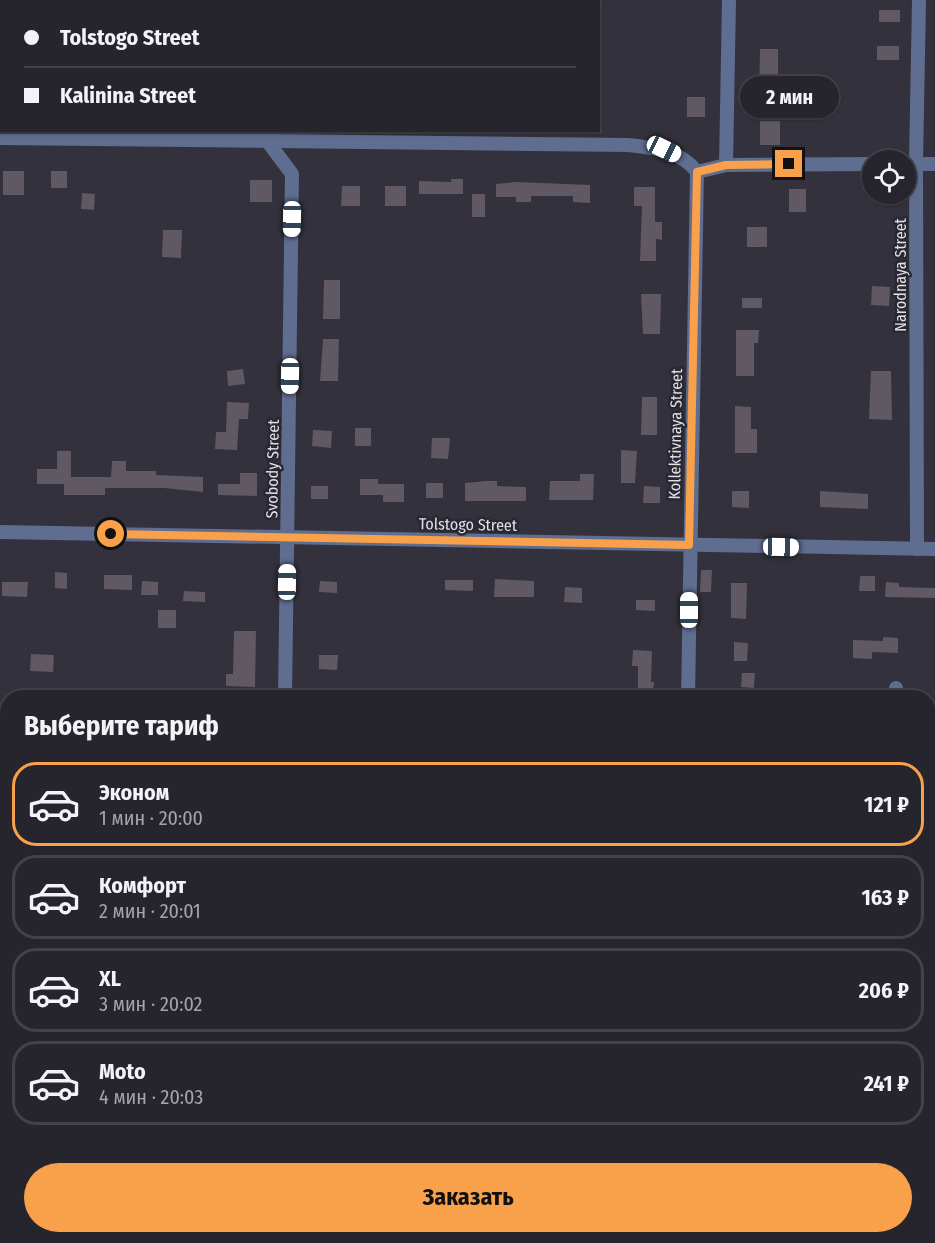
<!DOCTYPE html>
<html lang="ru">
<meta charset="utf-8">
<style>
:root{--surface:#26252d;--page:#323139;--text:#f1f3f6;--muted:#a4a5aa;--line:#424249;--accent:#f8a14a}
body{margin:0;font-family:"Fira Sans Condensed",sans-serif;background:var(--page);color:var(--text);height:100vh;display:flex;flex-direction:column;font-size:22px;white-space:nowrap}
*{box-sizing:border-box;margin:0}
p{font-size:20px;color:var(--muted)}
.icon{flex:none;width:33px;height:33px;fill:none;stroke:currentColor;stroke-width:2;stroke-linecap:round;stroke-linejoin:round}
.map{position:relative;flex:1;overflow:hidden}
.side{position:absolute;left:0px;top:690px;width:936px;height:554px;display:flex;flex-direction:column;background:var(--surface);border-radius:24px 24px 0 0;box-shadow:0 2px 4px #0004,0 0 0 2px var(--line)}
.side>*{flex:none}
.hud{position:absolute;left:0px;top:0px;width:600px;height:132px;box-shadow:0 2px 4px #0004,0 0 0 2px var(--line);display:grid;align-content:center;height:132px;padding:0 24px;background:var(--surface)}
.tools{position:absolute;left:862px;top:150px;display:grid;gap:12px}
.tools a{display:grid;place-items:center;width:54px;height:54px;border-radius:50%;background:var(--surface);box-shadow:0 2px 4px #0004,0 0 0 2px var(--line);font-size:30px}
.end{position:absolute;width:27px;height:27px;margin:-14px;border:8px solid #f8a14a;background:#111;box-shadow:0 0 0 3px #111}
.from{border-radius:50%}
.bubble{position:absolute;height:42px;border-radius:21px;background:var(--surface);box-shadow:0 2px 4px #0004,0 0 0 2px var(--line);font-size:20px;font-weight:700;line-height:42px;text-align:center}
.car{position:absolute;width:18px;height:36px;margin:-18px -9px;border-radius:8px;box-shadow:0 0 4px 2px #0007;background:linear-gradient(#fff 24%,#345 0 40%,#fff 0 76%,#345 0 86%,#fff 0)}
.hud b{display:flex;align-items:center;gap:21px;height:57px;font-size:22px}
.hud b+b{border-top:2px solid var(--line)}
.hud i{width:15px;height:15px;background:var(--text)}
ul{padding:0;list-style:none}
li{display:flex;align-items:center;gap:18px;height:84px;margin:0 12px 9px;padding:0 12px;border:3px solid var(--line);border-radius:24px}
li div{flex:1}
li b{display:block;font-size:22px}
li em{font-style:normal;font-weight:700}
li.current{border-color:var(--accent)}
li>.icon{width:54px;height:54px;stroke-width:1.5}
h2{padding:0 24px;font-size:27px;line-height:72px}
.button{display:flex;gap:12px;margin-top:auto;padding:12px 24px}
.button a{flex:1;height:69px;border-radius:36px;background:var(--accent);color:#111;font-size:24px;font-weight:700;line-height:69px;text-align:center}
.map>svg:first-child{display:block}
</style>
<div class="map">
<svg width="935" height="1243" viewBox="0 0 935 1243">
<rect width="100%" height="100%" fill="#33313c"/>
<g fill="#605862">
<rect x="879" y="10" width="21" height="12"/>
<rect x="877" y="46" width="22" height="14"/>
<polygon points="760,49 778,49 778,101 759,101"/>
<rect x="687" y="97" width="18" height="20"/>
<rect x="760" y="121" width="20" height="24"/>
<rect x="3" y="171" width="21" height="24"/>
<rect x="51" y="171" width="16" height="17"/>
<polygon points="451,179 463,179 463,194 419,194 419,181 451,182"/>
<rect x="250" y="180" width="22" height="22"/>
<polygon points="517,182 590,185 590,203 573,202 573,196 531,196 531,202 516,202 516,197 496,197 496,184"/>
<polygon points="342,186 360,186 360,206 341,206"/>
<rect x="385" y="186" width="21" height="20"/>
<polygon points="634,187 655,187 655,222 662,222 662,240 656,239 656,261 640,261 642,206 634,206"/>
<rect x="789" y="189" width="17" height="23"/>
<polygon points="82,193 95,194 94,210 81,209"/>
<rect x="472" y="194" width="13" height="23"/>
<rect x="747" y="227" width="20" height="20"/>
<polygon points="163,230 182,230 181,258 162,257"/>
<polygon points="324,280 340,280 340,319 323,319"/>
<polygon points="872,286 890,287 889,306 871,305"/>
<polygon points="641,294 661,294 660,334 643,334"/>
<rect x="742" y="298" width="20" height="10"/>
<polygon points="736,330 759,330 758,343 754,343 754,376 736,376"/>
<polygon points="323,339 339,339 338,381 320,381"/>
<polygon points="243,369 245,384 228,386 227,371"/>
<polygon points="871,371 891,371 892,420 869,419"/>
<polygon points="642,397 657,397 657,435 641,435"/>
<polygon points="227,402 249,403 248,419 239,419 237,450 215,449 216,432 226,432"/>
<polygon points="735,406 751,407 751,429 757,429 757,453 735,453"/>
<rect x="355" y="428" width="16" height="18"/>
<polygon points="313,430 332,431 331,448 312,446"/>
<polygon points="432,438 450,438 448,459 431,458"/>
<polygon points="621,450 637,451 635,483 621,483"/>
<polygon points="57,451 71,451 71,477 111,477 112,461 126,461 126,471 156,471 156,475 203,477 203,492 164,488 105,488 105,495 64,495 64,484 37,484 37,469 57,469"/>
<polygon points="240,473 257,473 257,496 218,495 218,484 240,484"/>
<polygon points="580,474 594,474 593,500 549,500 550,481 580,481"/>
<polygon points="360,479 378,479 378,484 404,484 404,502 383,502 383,495 360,495"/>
<polygon points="487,481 497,481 497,486 526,487 526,501 465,501 465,483"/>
<rect x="426" y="483" width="17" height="15"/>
<rect x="311" y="486" width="17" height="13"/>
<polygon points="644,486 660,487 660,503 643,503"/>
<polygon points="732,491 749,491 749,508 732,507"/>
<polygon points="820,491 868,494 868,509 820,507"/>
<polygon points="701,570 712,570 711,592 700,592"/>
<polygon points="55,572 67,573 67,589 55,588"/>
<polygon points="104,575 132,575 132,590 104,589"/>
<polygon points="860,576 875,576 875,591 859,591"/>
<polygon points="495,579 534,581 534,597 494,597"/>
<polygon points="445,580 473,580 473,591 445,590"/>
<polygon points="142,581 158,582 158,595 141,595"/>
<polygon points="320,581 337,582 337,593 319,592"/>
<polygon points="2,582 28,582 27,597 2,596"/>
<polygon points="886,582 899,583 899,587 935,588 935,598 885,597"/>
<polygon points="731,583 747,583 746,619 731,618"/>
<polygon points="565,587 582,588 582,603 564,602"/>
<polygon points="184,591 205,592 205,602 183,601"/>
<polygon points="636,600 655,600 655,611 636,610"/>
<rect x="158" y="610" width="18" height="18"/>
<polygon points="234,631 256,631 255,687 226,686 226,674 233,674"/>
<polygon points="883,637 898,638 898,653 872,652 872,659 853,658 853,640 883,641"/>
<polygon points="734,642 748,643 747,661 734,661"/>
<polygon points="633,650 652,651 651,682 654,682 653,693 638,692 638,666 632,666"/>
<polygon points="31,654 54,655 53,672 30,671"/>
<polygon points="319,655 338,655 337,670 319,669"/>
<polygon points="742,673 755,673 754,688 741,687"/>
</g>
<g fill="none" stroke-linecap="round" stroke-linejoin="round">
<polyline stroke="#8e8c95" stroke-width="2" stroke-dasharray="4.5 4.5" stroke-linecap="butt" points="239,0 239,2"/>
<g stroke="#5e6d90" stroke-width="14">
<path d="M0 138 628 145C655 148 680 150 697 172L726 165 873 164"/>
<polyline points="268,142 292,174 285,698"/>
<polyline points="906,164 935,164"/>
<polyline points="726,165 729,0"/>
<polyline points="0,532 935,549"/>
<polyline points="917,549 916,163 919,0"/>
<polyline points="896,688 896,698"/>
<polyline points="688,698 697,172"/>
<polyline points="0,1219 8,1219"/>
<polyline points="207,1236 300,1243"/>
<polyline points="680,1243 680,1236"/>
<polyline points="888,1243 888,1236"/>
</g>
</g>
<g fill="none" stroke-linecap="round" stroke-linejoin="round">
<polyline stroke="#f8a14a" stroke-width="8" points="111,534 689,545 697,172 726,165 789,164"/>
</g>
<g text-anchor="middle" stroke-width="5" stroke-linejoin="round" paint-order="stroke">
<g font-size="16" fill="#e1e0e7" stroke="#292731">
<text transform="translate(900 275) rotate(-90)" y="6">Narodnaya Street</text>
<text transform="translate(675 434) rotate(-89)" y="6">Kollektivnaya Street</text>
<text transform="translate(272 469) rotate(-89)" y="6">Svobody Street</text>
<text transform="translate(468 524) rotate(1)" y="6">Tolstogo Street</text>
</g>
</g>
</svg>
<div class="tools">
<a><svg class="icon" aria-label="locate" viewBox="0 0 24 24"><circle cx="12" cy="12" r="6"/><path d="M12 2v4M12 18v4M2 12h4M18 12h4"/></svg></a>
</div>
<i class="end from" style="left:111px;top:534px"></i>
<i class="end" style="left:789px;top:164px"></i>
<div class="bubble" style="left:740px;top:76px;width:99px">2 мин</div>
<i class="car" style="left:664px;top:149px;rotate:116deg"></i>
<i class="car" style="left:292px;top:219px;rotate:181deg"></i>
<i class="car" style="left:290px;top:376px;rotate:181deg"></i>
<i class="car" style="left:781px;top:547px;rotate:91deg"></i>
<i class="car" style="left:287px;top:582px;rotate:1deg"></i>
<i class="car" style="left:689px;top:610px;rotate:0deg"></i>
<div class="hud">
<b><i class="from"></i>Tolstogo Street</b>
<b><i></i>Kalinina Street</b>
</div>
<section class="side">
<h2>Выберите тариф</h2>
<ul>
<li class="current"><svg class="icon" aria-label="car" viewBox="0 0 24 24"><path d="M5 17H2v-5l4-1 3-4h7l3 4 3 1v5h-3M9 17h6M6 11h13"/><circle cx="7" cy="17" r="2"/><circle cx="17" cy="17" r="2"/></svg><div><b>Эконом</b><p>1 мин · 20:00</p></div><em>121 ₽</em></li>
<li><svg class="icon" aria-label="car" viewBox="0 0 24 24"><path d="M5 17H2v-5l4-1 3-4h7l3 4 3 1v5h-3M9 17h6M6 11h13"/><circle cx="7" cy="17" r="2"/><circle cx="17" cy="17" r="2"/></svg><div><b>Комфорт</b><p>2 мин · 20:01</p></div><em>163 ₽</em></li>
<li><svg class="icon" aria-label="car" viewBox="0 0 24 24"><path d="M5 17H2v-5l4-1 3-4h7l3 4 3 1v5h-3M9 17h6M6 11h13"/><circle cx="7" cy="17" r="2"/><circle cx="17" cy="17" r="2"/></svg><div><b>XL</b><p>3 мин · 20:02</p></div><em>206 ₽</em></li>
<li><svg class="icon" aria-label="car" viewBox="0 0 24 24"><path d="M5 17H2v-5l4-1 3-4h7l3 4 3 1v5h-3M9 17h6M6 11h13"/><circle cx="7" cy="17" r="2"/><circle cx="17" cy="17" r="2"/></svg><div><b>Moto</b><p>4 мин · 20:03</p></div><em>241 ₽</em></li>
</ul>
<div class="button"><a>Заказать</a></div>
</section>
</div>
